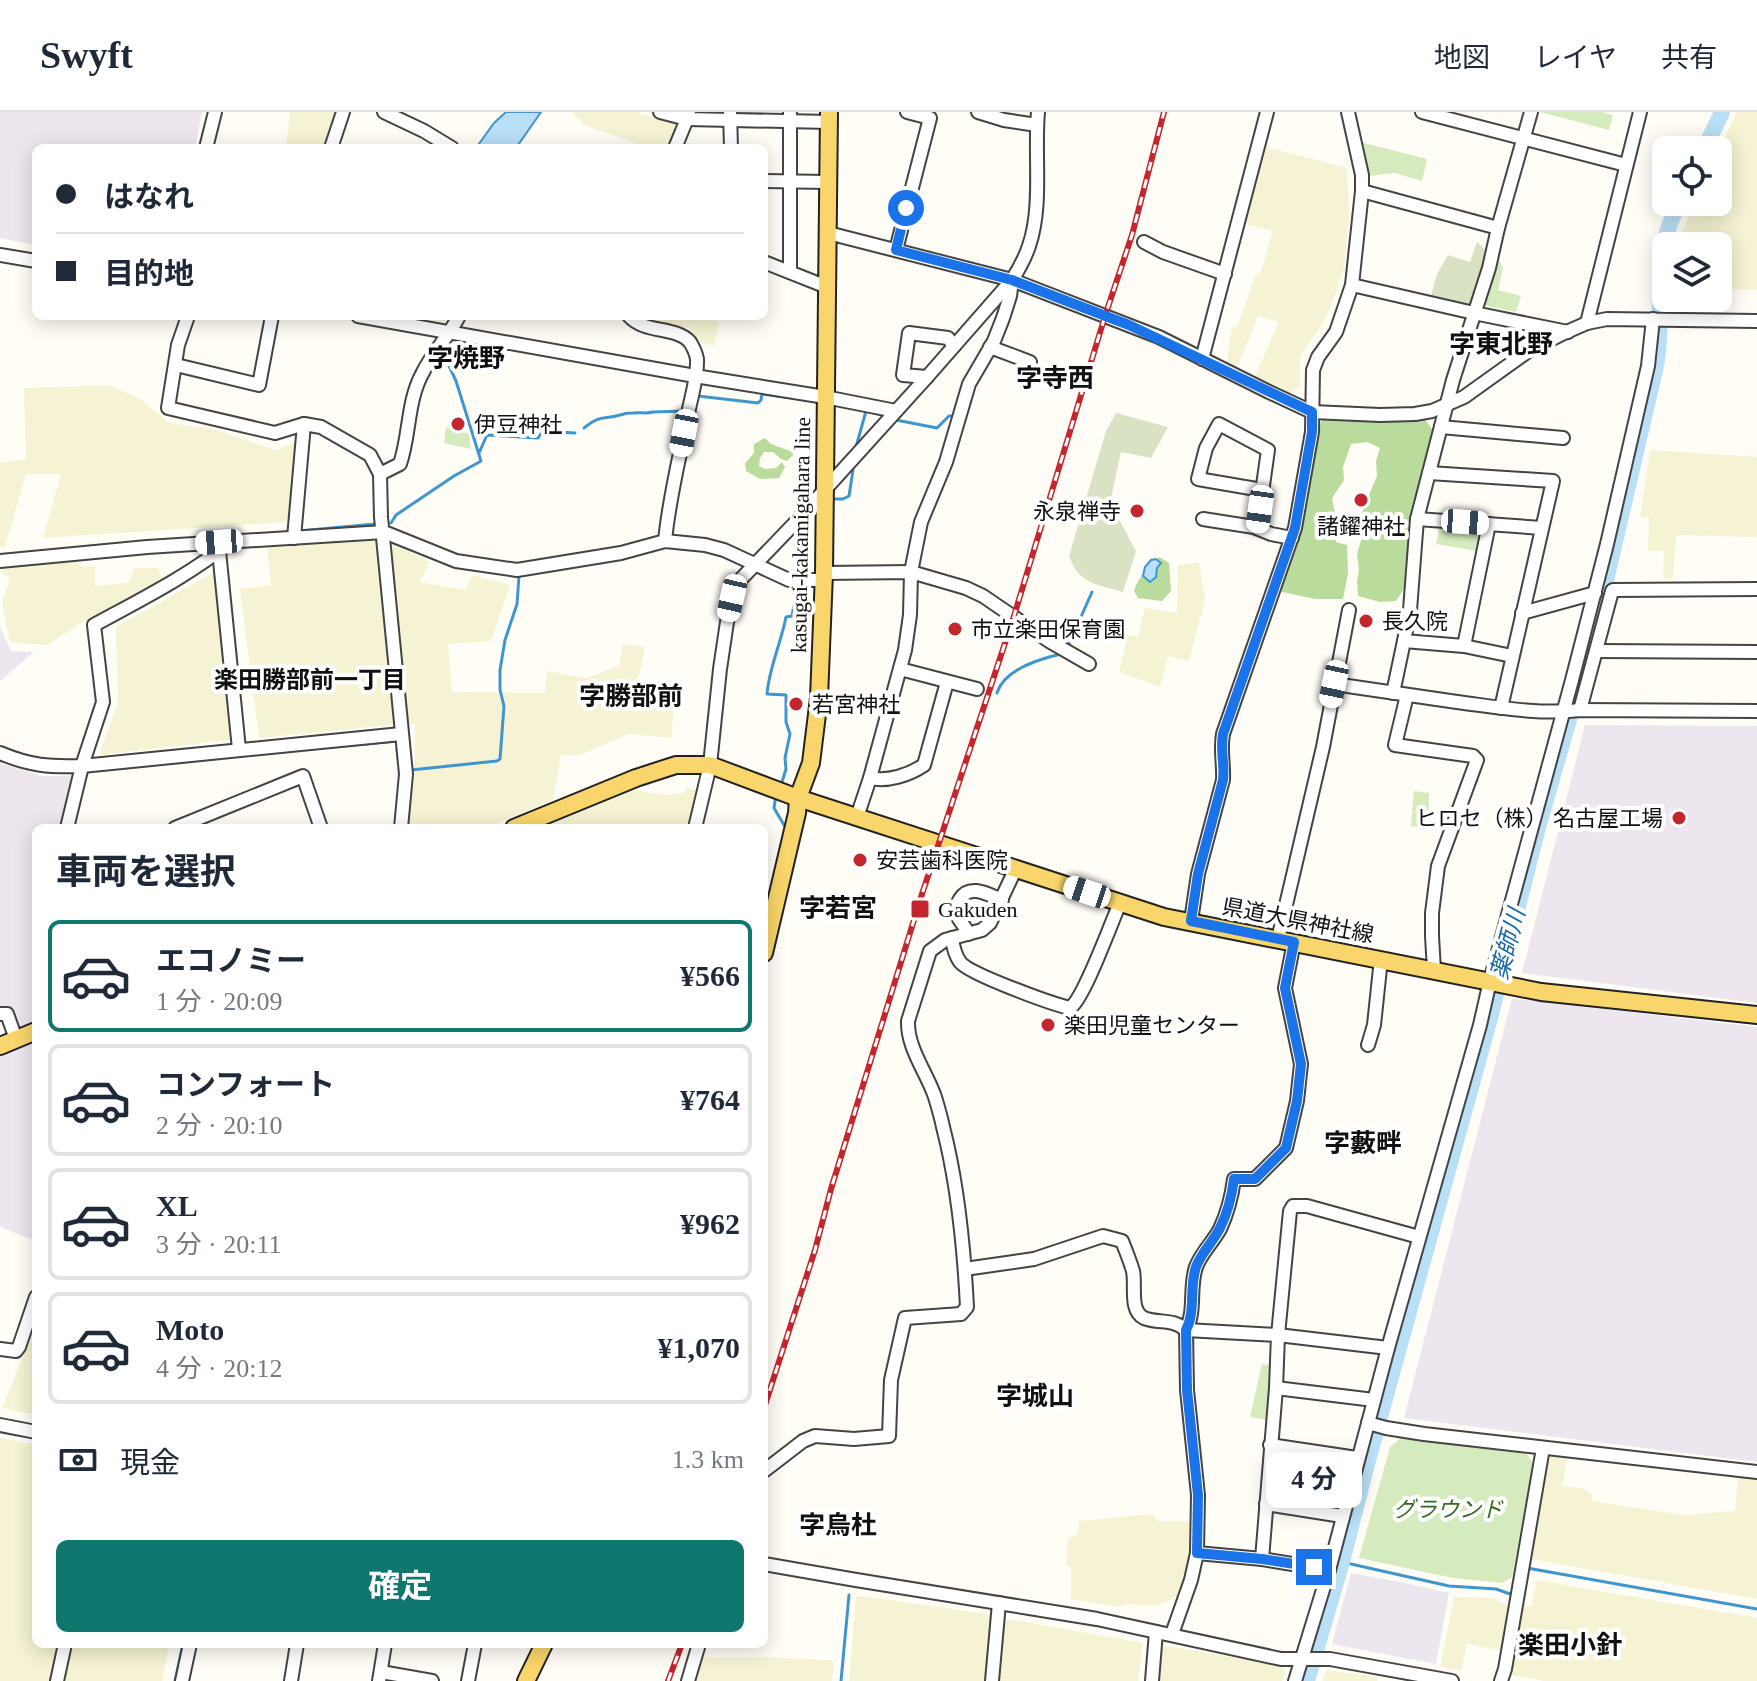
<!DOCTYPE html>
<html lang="ja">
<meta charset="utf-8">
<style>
:root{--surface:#fff;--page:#f6f6f7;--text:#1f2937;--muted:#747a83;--line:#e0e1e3;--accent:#0f766e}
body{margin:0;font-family:"Times New Roman","Noto Sans JP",serif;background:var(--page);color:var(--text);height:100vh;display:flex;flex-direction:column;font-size:30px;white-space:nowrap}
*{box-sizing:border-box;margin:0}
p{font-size:26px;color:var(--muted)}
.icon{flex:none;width:44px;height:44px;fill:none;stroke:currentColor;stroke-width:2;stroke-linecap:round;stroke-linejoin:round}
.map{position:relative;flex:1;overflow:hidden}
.sheet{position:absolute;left:32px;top:712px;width:736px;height:824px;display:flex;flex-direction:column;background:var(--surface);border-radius:12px;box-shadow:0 4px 20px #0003}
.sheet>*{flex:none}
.top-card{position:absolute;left:32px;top:32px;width:736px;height:176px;border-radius:12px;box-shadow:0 4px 20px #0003;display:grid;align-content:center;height:176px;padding:0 24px;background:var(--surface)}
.controls{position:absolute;left:1652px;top:24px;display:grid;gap:16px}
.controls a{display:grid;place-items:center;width:80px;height:80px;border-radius:12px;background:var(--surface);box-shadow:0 4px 20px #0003;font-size:40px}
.end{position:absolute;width:36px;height:36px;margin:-18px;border:10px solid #1a73e8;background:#fff;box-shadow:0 0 0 4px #fff}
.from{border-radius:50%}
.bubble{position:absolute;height:56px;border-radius:12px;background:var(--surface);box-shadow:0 4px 20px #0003;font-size:26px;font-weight:700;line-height:56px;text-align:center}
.car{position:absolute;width:24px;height:48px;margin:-24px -12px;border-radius:10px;box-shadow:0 0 6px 2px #0007;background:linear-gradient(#fff 24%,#345 0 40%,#fff 0 76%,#345 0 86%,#fff 0)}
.top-card b{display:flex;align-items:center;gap:28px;height:76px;font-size:30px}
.top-card b+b{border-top:2px solid var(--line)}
.top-card i{width:20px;height:20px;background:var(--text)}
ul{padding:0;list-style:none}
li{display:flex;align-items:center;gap:24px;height:112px;margin:0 16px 12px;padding:0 8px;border:4px solid var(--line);border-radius:12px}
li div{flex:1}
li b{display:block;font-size:30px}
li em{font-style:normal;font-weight:700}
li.active{border-color:var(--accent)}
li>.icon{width:72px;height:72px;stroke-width:1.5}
h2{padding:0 24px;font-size:36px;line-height:96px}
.pay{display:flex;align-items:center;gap:20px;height:88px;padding:0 24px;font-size:30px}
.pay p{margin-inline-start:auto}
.primary-button{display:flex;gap:16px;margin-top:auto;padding:16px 24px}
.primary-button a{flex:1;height:92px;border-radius:12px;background:var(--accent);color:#fff;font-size:32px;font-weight:700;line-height:92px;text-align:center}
header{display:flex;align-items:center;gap:48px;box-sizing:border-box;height:112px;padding:0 40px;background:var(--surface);border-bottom:2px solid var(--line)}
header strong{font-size:38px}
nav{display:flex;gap:44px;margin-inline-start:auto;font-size:28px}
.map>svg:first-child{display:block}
</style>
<header>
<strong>Swyft</strong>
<nav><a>地図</a><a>レイヤ</a><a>共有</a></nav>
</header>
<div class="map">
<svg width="1757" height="1569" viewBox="0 0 1757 1569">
<rect width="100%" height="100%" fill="#fffdf5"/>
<g fill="#eee6ef">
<polygon points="0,0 202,0 195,36 36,36 36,133 0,126"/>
<polygon points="0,515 11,539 34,540 0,569"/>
<polygon points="1585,613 1757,614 1757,891 1522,861"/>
<polygon points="0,651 42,664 75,664 65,716 36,716 36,912 17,920 0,900"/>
<polygon points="1512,886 1757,915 1757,1350 1404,1306"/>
<polygon points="36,927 36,1129 0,1115 0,942"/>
<polygon points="1351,1461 1400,1470 1449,1481 1436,1552 1332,1532"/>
</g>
<g fill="#f6f3d4">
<polygon points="290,0 336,0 326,36 286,36"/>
<polygon points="571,0 635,0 680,13 678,20 671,25 668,36 649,36 586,14"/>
<polygon points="1737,0 1757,0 1757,178 1720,177 1718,134 1681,134 1682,120 1695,90 1718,90 1718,40"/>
<polygon points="1266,35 1347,56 1349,105 1344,155 1335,184 1322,213 1300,244 1300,274 1286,284 1253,269 1279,210 1258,204 1236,259 1226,254 1232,216 1238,213 1255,164 1261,160 1273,119 1246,112"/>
<polygon points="640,204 705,204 719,211 714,234 700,230 689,216 648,209"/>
<polygon points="108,273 139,286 169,311 213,317 275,338 299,329 287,410 43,426 61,362 26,362 5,435 0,435 0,351 26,347 24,276"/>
<polygon points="1650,338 1757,345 1757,425 1676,423 1673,467 1663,466 1664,439 1648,439 1649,406 1640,405"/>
<polygon points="373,428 399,434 430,450 419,470 466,478 472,463 510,473 491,529 448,532 452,580 545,581 547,559 586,566 619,554 623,532 645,535 634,587 674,595 671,626 629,622 580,643 561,643 553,688 487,716 409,716 415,643 415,612 391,613 259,626 240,477 271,473 267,435"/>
<polygon points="75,447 82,455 95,455 95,474 128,471 135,456 158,456 164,470 96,507 86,508 47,533 10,530 2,492 10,466 1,461 3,453"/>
<polygon points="1199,450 1205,487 1189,549 1168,544 1160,575 1119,560 1128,523 1138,524 1145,496 1177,501 1178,453"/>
<polygon points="220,457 236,627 99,643 118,591 116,515"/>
<polygon points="687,676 698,678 689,716 542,716 631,678 667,683 683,681"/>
<polygon points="36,1213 36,1303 2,1296"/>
<polygon points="0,1326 36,1333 36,1532 169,1532 162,1569 0,1569"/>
<polygon points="1547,1344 1568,1345 1562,1374 1582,1376 1593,1382 1592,1389 1683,1403 1735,1399 1738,1365 1757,1367 1757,1487 1531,1447"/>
<polygon points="1152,1402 1158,1409 1186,1409 1193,1414 1192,1441 1188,1458 1177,1484 1164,1491 1150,1494 1126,1492 1119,1495 1071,1487 1071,1455 1066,1453 1068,1427 1078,1422 1079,1409"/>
<polygon points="1537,1468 1757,1506 1757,1569 1544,1569 1511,1563 1523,1494 1531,1494"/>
<polygon points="861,1484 987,1502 993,1507 987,1569 849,1569 856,1485"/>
<polygon points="1454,1485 1493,1486 1510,1495 1503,1539 1467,1532 1461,1559 1440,1555"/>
<polygon points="1008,1507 1143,1531 1138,1569 999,1569 1004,1510"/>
<polygon points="1167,1534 1282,1554 1285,1557 1282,1569 1157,1569 1160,1535"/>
<polygon points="764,1545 831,1548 834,1551 832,1569 689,1569 699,1546"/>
<polygon points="1326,1558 1378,1565 1377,1569 1323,1569"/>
</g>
<g fill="#d5ebbd">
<polygon points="1540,0 1602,0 1613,3 1609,18"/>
<polygon points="1360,30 1427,47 1422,69 1395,61 1369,64"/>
<polygon points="1499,148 1503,156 1498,178 1521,184 1516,200 1482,193 1492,159"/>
<polygon points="446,315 469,322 471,337 444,331"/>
<polygon points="1440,413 1481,418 1477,439 1436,432"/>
<polygon points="1414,679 1429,681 1428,716 1411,714 1412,700 1419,700 1412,699"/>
<polygon points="1262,1252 1275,1255 1269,1308 1250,1305"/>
<polygon points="1402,1325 1524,1338 1533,1351 1512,1465 1502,1471 1453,1466 1359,1446 1390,1335"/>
</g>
<g fill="#b9dc9c">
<polygon points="1324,304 1423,305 1435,321 1409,469 1396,489 1380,490 1358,484 1357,469 1359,458 1357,442 1363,422 1360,413 1362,400 1377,364 1376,349 1380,336 1367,330 1351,332 1343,355 1344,368 1332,386 1337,412 1336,430 1347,433 1348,461 1343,487 1315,487 1278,479 1315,323"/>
<polygon points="765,326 771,332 793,340 793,343 787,349 781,347 773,340 764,340 760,346 759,354 765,357 776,356 782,350 785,355 779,366 760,367 746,359 745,351 754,341 754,332"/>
<path d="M1159 445 1169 451 1171 479 1162 489 1138 486 1134 479C1138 464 1149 456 1159 445Z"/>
</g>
<g fill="#d9e3c4">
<polygon points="1477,130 1488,140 1469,197 1430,187 1437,162 1448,143 1470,150"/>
<path d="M1116 301 1168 315 1151 346 1121 340 1110 391 1136 439 1123 480C1098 472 1079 473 1069 444L1106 319Z"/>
</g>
<g fill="#b9e0f7" stroke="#3f96cf" stroke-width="2">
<polygon points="506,0 541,0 516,36 476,36 494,11"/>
<polygon points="1156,447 1161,451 1157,456 1156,465 1150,470 1143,464 1145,455 1151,448"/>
</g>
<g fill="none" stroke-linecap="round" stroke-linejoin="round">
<g stroke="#3f96cf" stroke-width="3">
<polyline points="1030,101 1031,48"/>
<polyline points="433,204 434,206"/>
<polyline points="698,284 758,291 761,288 762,282 807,288"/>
<polyline points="835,293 851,296"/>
<polyline points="866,299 882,303"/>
<polyline points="896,308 937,316 949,304 954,304"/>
<path d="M584 316C601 302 603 308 620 303 629 301 624 301 633 301 641 300 646 302 653 300L684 299"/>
<polyline points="856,335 866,299"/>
<polyline points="479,341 487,323 538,326 543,319 575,321"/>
<polyline points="832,387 843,387 849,384 853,358"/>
<polyline points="391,411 396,403 454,364 481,349 456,269 443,241"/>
<polyline points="299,419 375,412"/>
<polyline points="1068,534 1092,480"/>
<path d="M997 581C1004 558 1039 547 1061 542"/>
<polyline points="1569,606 1570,606"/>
<polyline points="321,636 397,629"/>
<polyline points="397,637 399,653"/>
<polyline points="411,658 497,649 500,647 504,594 500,578 500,558 505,528 517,492 519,464"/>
<path d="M782 670 786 657 785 646 790 622 786 610V583L767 582C769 556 781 531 786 505L792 504 798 471"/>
<polyline points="776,683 774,696 784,713"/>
<polyline points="32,1183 36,1172"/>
<polyline points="1342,1450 1449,1474 1496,1477 1513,1483"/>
<polyline points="1526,1458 1527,1456 1757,1497"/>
<polyline points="175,1569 183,1532"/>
<polyline points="841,1569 849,1483"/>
</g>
<g stroke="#b9e0f7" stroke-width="16">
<polyline points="1704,38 1722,0"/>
<path d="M1307 1569 1342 1450 1367 1352 1490 906 1537 719 1593 524 1656 254C1663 218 1657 181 1662 145 1664 125 1671 108 1679 90"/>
</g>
<defs>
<g id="minor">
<polyline points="384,0 424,19 452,36"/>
<polyline points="660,0 687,7 829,10"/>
<polyline points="730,0 731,36"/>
<polyline points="978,0 1004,8 1037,13"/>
<polyline points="1422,0 1626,53"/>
<polyline points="206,36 215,0"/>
<polyline points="331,36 343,0"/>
<polyline points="675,36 689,2"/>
<polyline points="764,69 828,70"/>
<polyline points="1362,79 1498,116"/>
<polyline points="828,121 1012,168 1159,225 1269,280 1312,300 1380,303 1415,302 1432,299 1464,285 1527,240 1562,222 1587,211 1607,207 1757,209"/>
<polyline points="1144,130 1163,140 1225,162"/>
<polyline points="896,138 930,6 907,0"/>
<polyline points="0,143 36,149"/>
<polyline points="764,150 827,175"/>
<polyline points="790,160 790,0"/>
<polyline points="1352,173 1474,201 1568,220"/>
<polyline points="188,204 178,233 168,296 275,321 304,312 321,315 370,343 380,362 381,405 406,662 401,716"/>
<polyline points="358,204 695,264 825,285 896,299"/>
<path d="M629 204C645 222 676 214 690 230 693 235 696 241 697 247 698 265 691 285 688 302 680 344 669 386 665 429"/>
<polyline points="1587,211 1640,0"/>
<polyline points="990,235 1030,250"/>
<polyline points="1202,247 1267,0"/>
<polyline points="176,253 259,273 272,204"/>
<polyline points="927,265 903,263 909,221 948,226 954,234"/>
<polyline points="1441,315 1563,326"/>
<polyline points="1429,361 1553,369 1501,596"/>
<path d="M380 362 400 352C410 323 407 290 422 262 432 241 449 224 459 204"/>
<polyline points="1203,407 1254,415 1271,422 1292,426"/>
<polyline points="1417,407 1542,416"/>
<polyline points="1257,416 1268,338 1219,312 1206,336 1198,367 1262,378"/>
<polyline points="294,426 304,312"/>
<polyline points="219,439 239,637"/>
<polyline points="0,449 147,435 384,420 456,449 517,458 621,441 665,429 705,433 724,438 789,468 823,468"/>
<polyline points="824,461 911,460 966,476 983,484 1049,529 1089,552"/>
<polyline points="1613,478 1757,477"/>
<polyline points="1522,501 1595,481"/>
<polyline points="1464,534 1489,412"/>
<polyline points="1597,539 1757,540"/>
<polyline points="1512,544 1464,534 1404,529 1410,498 1417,407 1453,268 1489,156 1498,116 1531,0"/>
<polyline points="900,557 977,577"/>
<path d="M1334 572C1375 578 1416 584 1457 590 1497 595 1539 603 1580 598L1757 599"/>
<polyline points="1393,581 1404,529"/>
<polyline points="1407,583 1395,633 1473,644 1477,648 1438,754 1432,801 1432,824 1434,858"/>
<polyline points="1580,598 1612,479"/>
<path d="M0 641C31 654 49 655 82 654L401 622"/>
<path d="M870 666C888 670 909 663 924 653L947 570"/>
<polyline points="857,705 870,666 905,538 910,503 911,460 921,410 946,350 969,272 994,229 1003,206 1010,184 1012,168"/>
<path d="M67 716 82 654 103 590 94 513C138 489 192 462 230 430"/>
<polyline points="175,716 303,664 321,716"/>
<path d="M695 716 710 653 720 557 727 510 732 486 741 467 792 414 927 265 1012 168C1019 157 1025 146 1029 134 1043 93 1034 43 1038 0"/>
<path d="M1191 809 1198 762 1223 668C1224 653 1220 638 1223 622L1295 416 1312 320 1313 258 1318 245 1336 220 1352 173 1362 79V63L1348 0"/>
<path d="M968 822C966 813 957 809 956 799 956 796 958 790 960 787 970 771 989 783 1002 788"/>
<path d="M952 826C953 834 955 843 960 850 969 862 1052 892 1070 896 1084 887 1111 811 1120 791"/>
<polyline points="1278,827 1323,635 1349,498"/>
<polyline points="0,902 7,902 16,927"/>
<polyline points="1368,933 1374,913 1381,847"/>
<path d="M965 1157 1034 1147 1103 1124 1122 1129C1126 1139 1130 1149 1133 1159 1136 1173 1129 1199 1144 1206 1159 1212 1173 1206 1186 1218L1278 1223 1276 1276 1262 1447"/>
<polyline points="1388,1236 1278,1223 1290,1099 1293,1094 1307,1094 1419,1125"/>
<polyline points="0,1237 16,1239 19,1235 36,1185"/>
<polyline points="1276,1276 1374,1288"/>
<polyline points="1368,1311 1386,1316 1424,1322 1757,1360"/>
<polyline points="0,1313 36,1320"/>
<polyline points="1270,1333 1357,1346"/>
<path d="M764 1359 803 1329 815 1324 854 1327 889 1324 891 1268 905 1206 961 1202 967 1195C964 1135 958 1073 943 1015 941 1005 938 995 935 985 927 961 907 936 908 909L930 839 945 828 982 818 990 811 1016 756"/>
<polyline points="1266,1392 1342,1404"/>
<polyline points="1197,1441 1262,1447 1329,1458"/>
<polyline points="764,1452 856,1468 1097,1507 1281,1547 1330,1547 1452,1569"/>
<path d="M1172 1522 1191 1468 1197 1441 1198 1383 1187 1278 1186 1218C1196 1199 1189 1175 1196 1155 1201 1141 1213 1130 1220 1117 1227 1102 1232 1083 1234 1067H1255L1286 1036 1297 989 1301 952 1285 876 1294 830"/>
<polyline points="381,1560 432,1569"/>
<polyline points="57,1569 65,1532"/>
<polyline points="182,1569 190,1532"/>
<polyline points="291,1569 297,1532"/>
<polyline points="379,1569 385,1532"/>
<polyline points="468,1569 475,1532"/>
<polyline points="688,1569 699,1532"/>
<polyline points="992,1569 999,1491"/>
<polyline points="1152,1569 1156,1520"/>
<polyline points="1295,1569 1329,1458 1388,1236 1480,913 1490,869 1572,568 1607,432 1648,254 1653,207"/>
<polyline points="1501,1569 1505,1557 1543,1336"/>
</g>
<g id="major">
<polyline points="514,716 636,666 676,653 710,653 798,686 1164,805 1541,880 1757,903"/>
<polyline points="764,841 797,701 798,686 811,651 819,586 824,461 829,0"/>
<polyline points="0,934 36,919"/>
<polyline points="526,1569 544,1532"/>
</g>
</defs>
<use href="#minor" stroke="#444" stroke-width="16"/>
<use href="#major" stroke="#222" stroke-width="20"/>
<use href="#minor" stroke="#fff" stroke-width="12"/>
<use href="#major" stroke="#f9d66b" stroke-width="16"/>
<defs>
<g id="rail">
<polyline points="764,1296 815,1138 831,1077 922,782 1014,504 1105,204 1132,123 1164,0"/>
<polyline points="668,1569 682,1532"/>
</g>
</defs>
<use href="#rail" stroke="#c4262e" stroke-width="6"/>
<use href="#rail" stroke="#fff" stroke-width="3" stroke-dasharray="9" stroke-linecap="butt"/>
</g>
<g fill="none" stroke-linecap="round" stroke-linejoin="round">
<path stroke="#1a73e8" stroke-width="10" d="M906 96 896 138 1012 168 1129 213 1312 300V320L1295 416 1223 622C1220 638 1225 653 1223 668L1198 762 1191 809 1294 830 1285 876 1301 952 1297 989 1286 1036 1255 1067H1234C1232 1083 1227 1102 1220 1116 1213 1130 1201 1141 1196 1155 1189 1175 1196 1199 1186 1218L1187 1278 1198 1383 1197 1441 1262 1447 1314 1455"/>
</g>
<g fill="#c4262e" stroke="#fff" stroke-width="3">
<circle cx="458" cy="312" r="8"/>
<circle cx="1361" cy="388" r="8"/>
<circle cx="1137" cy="399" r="8"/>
<circle cx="1366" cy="509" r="8"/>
<circle cx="955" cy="517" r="8"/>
<circle cx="796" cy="592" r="8"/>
<circle cx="1679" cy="706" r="8"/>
<circle cx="860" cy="748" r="8"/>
<rect x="910" y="787" width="20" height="20" rx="4"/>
<circle cx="1048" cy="913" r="8"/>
</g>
<g text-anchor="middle" stroke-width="8" stroke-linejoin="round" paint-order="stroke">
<g font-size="22" fill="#111" stroke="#fff" text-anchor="start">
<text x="474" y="320">伊豆神社</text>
<text x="1121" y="407" text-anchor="end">永泉禅寺</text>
<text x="1361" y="422" text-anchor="middle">諸鑃神社</text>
<text x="1382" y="517">長久院</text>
<text x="971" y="525">市立楽田保育園</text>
<text x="812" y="600">若宮神社</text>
<text x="1663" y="714" text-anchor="end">ヒロセ（株） 名古屋工場</text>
<text x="876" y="756">安芸歯科医院</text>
<text x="938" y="805">Gakuden</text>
<text x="1064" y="921">楽田児童センター</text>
</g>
<g font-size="22" fill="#111" stroke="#fff">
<text transform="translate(800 423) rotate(-89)" y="8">kasugai-kakamigahara line</text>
<text transform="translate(1298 808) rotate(11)" y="8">県道大県神社線</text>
</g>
<g font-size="22" font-style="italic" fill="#2f6b1f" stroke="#fff">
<text x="1448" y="1405">グラウンド</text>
</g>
<g font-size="24" font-weight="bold" fill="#111" stroke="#fff">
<text x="310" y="576">楽田勝部前一丁目</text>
</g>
<g font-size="24" font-style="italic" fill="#1768a6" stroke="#fff">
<text transform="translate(1508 832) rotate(-75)" y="8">薬師川</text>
</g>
<g font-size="26" font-weight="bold" fill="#111" stroke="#fff">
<text x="1501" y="241">字東北野</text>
<text x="466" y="255">字焼野</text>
<text x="1055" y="275">字寺西</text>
<text x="631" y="593">字勝部前</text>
<text x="838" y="805">字若宮</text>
<text x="1363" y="1040">字藪畔</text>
<text x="1035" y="1293">字城山</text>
<text x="838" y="1422">字烏杜</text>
<text x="1570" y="1542">楽田小針</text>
</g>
</g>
</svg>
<div class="controls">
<a><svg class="icon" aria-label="locate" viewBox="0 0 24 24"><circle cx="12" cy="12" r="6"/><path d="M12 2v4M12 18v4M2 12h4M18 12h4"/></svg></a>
<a><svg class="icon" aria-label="layers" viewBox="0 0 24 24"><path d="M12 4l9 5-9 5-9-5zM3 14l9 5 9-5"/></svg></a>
</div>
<i class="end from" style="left:906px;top:96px"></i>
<i class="end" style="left:1314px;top:1455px"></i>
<div class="bubble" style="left:1266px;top:1340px;width:96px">4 分</div>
<i class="car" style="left:684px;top:321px;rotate:191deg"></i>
<i class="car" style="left:1260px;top:397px;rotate:188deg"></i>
<i class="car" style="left:1465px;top:410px;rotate:94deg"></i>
<i class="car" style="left:219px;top:430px;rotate:266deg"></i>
<i class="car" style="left:732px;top:486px;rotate:193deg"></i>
<i class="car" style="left:1334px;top:572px;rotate:192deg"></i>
<i class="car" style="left:1087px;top:780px;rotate:288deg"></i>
<div class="top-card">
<b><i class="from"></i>はなれ</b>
<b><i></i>目的地</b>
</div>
<section class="sheet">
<h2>車両を選択</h2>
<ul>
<li class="active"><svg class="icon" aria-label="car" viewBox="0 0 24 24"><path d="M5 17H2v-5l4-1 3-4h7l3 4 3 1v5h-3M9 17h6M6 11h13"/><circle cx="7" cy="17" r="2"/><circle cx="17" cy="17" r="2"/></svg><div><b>エコノミー</b><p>1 分 · 20:09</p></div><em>¥566</em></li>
<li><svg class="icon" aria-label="car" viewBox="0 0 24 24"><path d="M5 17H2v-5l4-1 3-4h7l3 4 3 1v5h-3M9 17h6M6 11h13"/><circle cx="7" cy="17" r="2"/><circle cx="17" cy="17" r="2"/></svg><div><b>コンフォート</b><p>2 分 · 20:10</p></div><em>¥764</em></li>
<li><svg class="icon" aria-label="car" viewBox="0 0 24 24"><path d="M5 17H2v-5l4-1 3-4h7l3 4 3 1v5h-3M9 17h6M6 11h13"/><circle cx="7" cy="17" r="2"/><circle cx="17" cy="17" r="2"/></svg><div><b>XL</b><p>3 分 · 20:11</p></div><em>¥962</em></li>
<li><svg class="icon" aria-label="car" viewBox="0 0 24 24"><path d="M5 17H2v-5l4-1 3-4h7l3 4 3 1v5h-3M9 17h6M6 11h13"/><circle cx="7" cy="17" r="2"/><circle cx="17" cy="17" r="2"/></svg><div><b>Moto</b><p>4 分 · 20:12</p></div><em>¥1,070</em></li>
</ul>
<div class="pay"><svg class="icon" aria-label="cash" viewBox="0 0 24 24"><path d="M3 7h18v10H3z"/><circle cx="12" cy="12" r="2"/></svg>現金<p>1.3 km</p></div>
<div class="primary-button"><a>確定</a></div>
</section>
</div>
